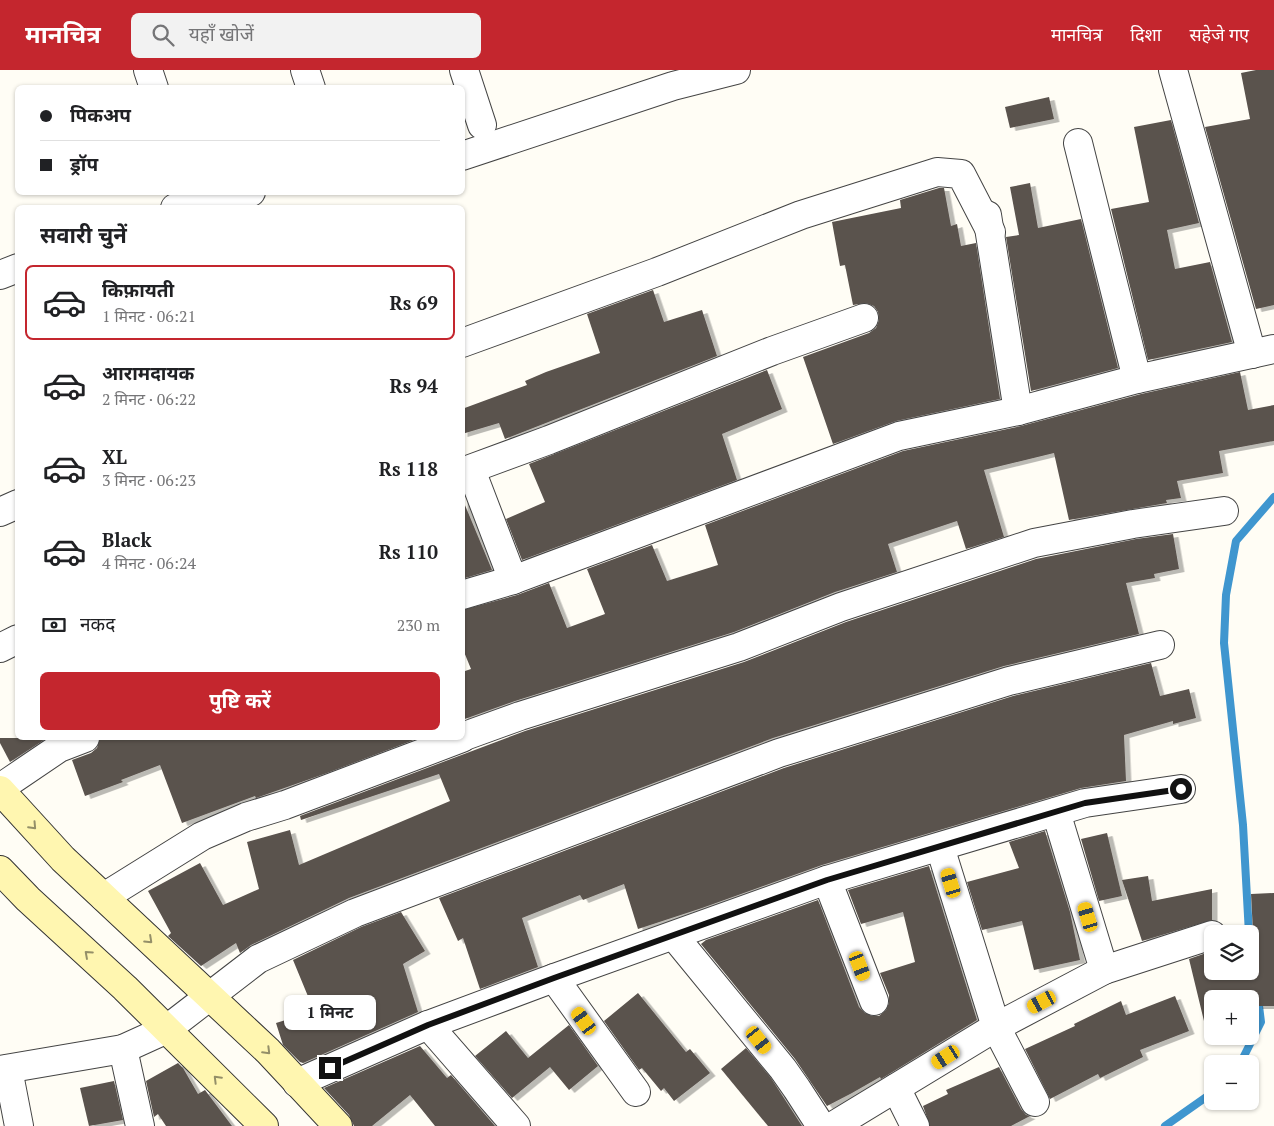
<!DOCTYPE html>
<html lang="hi">
<meta charset="utf-8">
<style>
:root{--surface:#fff;--page:#f2f2f2;--text:#202124;--muted:#757577;--line:#e0e0e0;--accent:#c4262e}
body{margin:0;font-family:"PT Serif","Noto Sans Devanagari",serif;background:var(--page);color:var(--text);height:100vh;display:flex;flex-direction:column;font-size:19px;white-space:nowrap}
*{box-sizing:border-box;margin:0}
p{font-size:16px;color:var(--muted)}
.icon{flex:none;width:28px;height:28px;fill:none;stroke:currentColor;stroke-width:2;stroke-linecap:round;stroke-linejoin:round}
.map{position:relative;flex:1;overflow:hidden}
.drawer{position:absolute;left:15px;top:135px;width:450px;height:535px;display:flex;flex-direction:column;background:var(--surface);border-radius:8px;box-shadow:0 1px 4px #0004}
.drawer>*{flex:none}
.hud{position:absolute;left:15px;top:15px;width:450px;height:110px;border-radius:8px;box-shadow:0 1px 4px #0004;display:grid;align-content:center;height:110px;padding:0 25px;background:var(--surface)}
.tools{position:absolute;left:1204px;top:855px;display:grid;gap:10px}
.tools a{display:grid;place-items:center;width:55px;height:55px;border-radius:8px;background:var(--surface);box-shadow:0 1px 4px #0004;font-size:25px}
.end{position:absolute;width:22px;height:22px;margin:-11px;border:6px solid #111;background:#fff;box-shadow:0 0 0 2px #fff}
.from{border-radius:50%}
.bubble{position:absolute;height:35px;border-radius:8px;background:var(--surface);box-shadow:0 1px 4px #0004;font-size:16px;font-weight:700;line-height:35px;text-align:center}
.car{position:absolute;width:15px;height:30px;margin:-15px -8px;border-radius:6px;box-shadow:0 0 4px 1px #0007;background:linear-gradient(#f5c518 24%,#345 0 40%,#f5c518 0 76%,#345 0 86%,#f5c518 0)}
.hud b{display:flex;align-items:center;gap:18px;height:48px;font-size:19px}
.hud b+b{border-top:1px solid var(--line)}
.hud i{width:12px;height:12px;background:var(--text)}
ul{padding:0;list-style:none}
li{display:flex;align-items:center;gap:15px;height:75px;margin:0 10px 8px;padding:0 15px;border:2px solid transparent;border-radius:8px}
li div{flex:1}
li b{display:block;font-size:19px}
li em{font-style:normal;font-weight:700}
li.selected{border-color:var(--accent)}
li>.icon{width:45px;height:45px;stroke-width:1.5}
h2{padding:0 25px;font-size:22px;line-height:60px}
.pay{display:flex;align-items:center;gap:12px;height:55px;padding:0 25px;font-size:19px}
.pay p{margin-inline-start:auto}
.action{display:flex;gap:10px;margin-top:auto;padding:10px 25px}
.action a{flex:1;height:58px;border-radius:8px;background:var(--accent);color:#fff;font-size:20px;font-weight:700;line-height:58px;text-align:center}
header{display:flex;align-items:center;gap:30px;box-sizing:border-box;height:70px;padding:0 25px;background:var(--accent);color:#fff}
header strong{font-size:24px}
nav{display:flex;gap:28px;margin-inline-start:auto;font-size:18px}
.search{width:350px;height:45px;background:var(--page);display:flex;align-items:center;gap:12px;box-sizing:border-box;padding:0 18px;border-radius:8px;color:var(--muted);font-size:19px}
.map>svg:first-child{display:block}
</style>
<header>
<strong>मानचित्र</strong>
<div class="search"><svg class="icon" aria-label="search" viewBox="0 0 24 24"><circle cx="10" cy="10" r="6"/><path d="M15 15l6 6"/></svg>यहाँ खोजें</div>
<nav><a>मानचित्र</a><a>दिशा</a><a>सहेजे गए</a></nav>
</header>
<div class="map">
<svg width="1274" height="1056" viewBox="0 0 1274 1056">
<defs>
<filter id="shadow"><feDropShadow dx="5.5" dy="3" stdDeviation="0" flood-color="#0004"/></filter>
</defs>
<rect width="100%" height="100%" fill="#fffdf5"/>
<g fill="none" stroke-linecap="round" stroke-linejoin="round">
<g stroke="#3f96cf" stroke-width="8">
<polyline points="1249,864 1243,755 1224,573 1226,525 1236,471 1274,427"/>
<polyline points="1250,882 1255,909"/>
<polyline points="1240,994 1261,952 1258,928"/>
<polyline points="1165,1056 1212,1023"/>
</g>
</g>
<g fill="#5a524d" filter="url(#shadow)">
<polygon points="1256,0 1274,0 1274,235 1256,239 1205,57 1250,49 1241,3"/>
<polygon points="1049,27 1054,49 1010,58 1005,37"/>
<polygon points="1171,50 1199,153 1167,160 1175,199 1210,192 1232,272 1148,290 1111,139 1149,132 1134,57"/>
<polygon points="1030,113 1038,158 1081,149 1118,298 1031,321 1006,167 1019,165 1010,117"/>
<polygon points="939,118 944,118 951,156 957,154 961,176 976,173 1000,329 896,351 833,374 803,287 869,263 876,258 879,250 878,242 874,236 866,233 853,235 845,195 840,196 832,152 901,138 900,130"/>
<polygon points="653,220 664,252 702,240 717,286 505,369 499,353 462,364 462,339 527,315 525,311 546,302 600,283 587,244"/>
<polygon points="767,300 782,339 722,364 737,410 522,490 506,449 545,432 529,394"/>
<polygon points="1240,302 1248,340 1274,335 1274,371 1219,381 1223,403 1177,411 1181,428 1166,430 1167,433 1069,450 1054,383 984,400 1004,467 966,479 957,451 888,474 897,502 835,522 734,562 515,631 462,650 462,602 471,599 462,577 462,540 517,525 549,513 567,558 605,544 587,499 652,475 667,511 718,495 705,455 903,381 1021,356 1141,324"/>
<polygon points="462,428 492,500 462,509"/>
<polygon points="1173,464 1179,499 1154,504 1155,508 1126,513 1139,564 1004,596 773,668 349,828 251,875 240,883 236,873 201,896 168,866 171,863 148,821 200,793 223,835 259,819 247,772 290,760 299,795 450,731 439,704 301,750 300,746 525,661 744,592 846,552 1036,489 1136,469"/>
<polygon points="1151,593 1160,626 1189,619 1196,648 1173,654 1173,651 1124,665 1126,711 1081,718 822,795 702,838 638,859 624,814 583,830 580,825 522,848 538,897 480,919 463,868 458,871 439,828 784,698 1013,626"/>
<polygon points="0,668 47,668 10,692 0,673"/>
<polygon points="100,668 419,668 327,703 256,728 255,726 182,753 160,695 121,710 123,712 85,726 72,690 91,683 97,678"/>
<polygon points="1045,761 1070,842 1080,890 1034,900 1022,851 982,860 967,812 1019,798 1009,772"/>
<polygon points="1107,763 1122,826 1099,831 1081,769"/>
<polygon points="929,796 977,950 881,1009 880,1007 852,1023 827,1036 795,989 701,874 706,870 818,830 859,937 865,943 872,946 879,946 886,940 889,933 889,925 880,903 915,892 903,842 861,854 848,820"/>
<polygon points="1148,806 1152,831 1212,819 1212,850 1142,871 1122,810"/>
<polygon points="1274,823 1274,936 1257,936 1256,923 1233,929 1212,929 1212,950 1204,951 1189,889 1212,881 1212,901 1255,901 1251,824"/>
<polygon points="401,842 425,881 403,894 418,942 303,993 300,992 283,975 276,953 302,945 300,940 312,936 293,890 361,857"/>
<polygon points="638,923 686,982 690,979 710,1003 674,1031 664,1018 661,1021 642,998 639,1000 604,951"/>
<polygon points="1175,926 1189,961 1140,980 1143,987 1100,1008 1098,1004 1050,1029 1025,979 1075,956 1074,954 1121,931 1126,945"/>
<polygon points="569,955 598,996 569,1020 550,997 512,1028 475,986 506,961 528,988"/>
<polygon points="420,976 447,1008 451,1005 495,1056 435,1056 410,1025 372,1056 354,1056 349,1045 324,1018"/>
<polygon points="746,978 771,1008 802,1056 768,1056 721,999"/>
<polygon points="178,993 183,998 198,1024 205,1020 232,1056 166,1056 158,1044 154,1047 146,1011"/>
<polygon points="999,997 1021,1039 1026,1045 1030,1046 1011,1056 930,1056 923,1036 948,1024 946,1020"/>
<polygon points="114,1011 123,1050 89,1056 80,1018"/>
</g>
<g fill="none" stroke-linecap="round" stroke-linejoin="round">
<defs>
<g id="street">
<polyline points="148,0 154,18"/>
<polyline points="305,0 311,18"/>
<polyline points="464,0 482,55"/>
<polyline points="1173,0 1252,284"/>
<polyline points="1078,73 1137,309"/>
<polyline points="462,86 673,16 736,0"/>
<polyline points="175,138 186,134 251,122"/>
<polyline points="987,145 1018,341"/>
<polyline points="0,205 18,198"/>
<polyline points="462,273 657,202 801,145 937,102 961,104 991,162"/>
<polyline points="471,400 513,510"/>
<polyline points="462,402 549,370 772,281 864,248"/>
<polyline points="0,442 18,434"/>
<polyline points="462,525 513,510 899,366 1018,341 1137,309 1274,279"/>
<polyline points="0,578 18,569"/>
<polyline points="462,667 520,646 739,577 841,537 1034,473 1133,454 1224,441"/>
<polyline points="0,718 59,678 85,668"/>
<polyline points="940,777 996,957 1035,1032"/>
<polyline points="827,810 874,931"/>
<polyline points="104,827 202,766 246,747 285,735 462,668"/>
<polyline points="674,866 783,999 797,1019 821,1056"/>
<polyline points="1104,900 1212,865"/>
<polyline points="554,908 636,1022"/>
<polyline points="428,955 516,1056"/>
<polyline points="123,979 140,1056"/>
<polyline points="8,999 19,1056"/>
<polyline points="0,1000 123,979 167,959 258,889 355,843 779,683 1009,611 1160,575"/>
<polyline points="297,1013 428,955 554,908 827,810 1085,733 1181,719"/>
<polyline points="896,1018 915,1056"/>
<polyline points="833,1056 996,957 1104,900 1056,742"/>
</g>
<g id="secondary">
<polyline points="0,720 63,789 268,981 338,1056"/>
<polyline points="0,800 28,829 125,918 264,1056"/>
</g>
</defs>
<use href="#street" stroke="#444" stroke-width="30"/>
<use href="#secondary" stroke="#333" stroke-width="30"/>
<use href="#street" stroke="#fff" stroke-width="28"/>
<use href="#secondary" stroke="#fff6b0" stroke-width="28"/>
</g>
<defs><path id="oneway-chevron" d="M-2-3.5L2.5 0L-2 3.5" fill="none" stroke-width="1.6" stroke-linecap="round" stroke-linejoin="round" transform="scale(1.25)"/></defs>
<g stroke="#948f68">
<use href="#oneway-chevron" transform="translate(33 756) rotate(47)"/>
<use href="#oneway-chevron" transform="translate(149 870) rotate(43)"/>
<use href="#oneway-chevron" transform="translate(88 884) rotate(-138)"/>
<use href="#oneway-chevron" transform="translate(267 981) rotate(45)"/>
<use href="#oneway-chevron" transform="translate(217 1009) rotate(-135)"/>
</g>
<g fill="none" stroke-linecap="round" stroke-linejoin="round">
<polyline stroke="#111" stroke-width="6" points="330,998 428,955 554,908 827,810 1085,733 1181,719"/>
</g>
</svg>
<div class="tools">
<a><svg class="icon" aria-label="layers" viewBox="0 0 24 24"><path d="M12 4l9 5-9 5-9-5zM3 14l9 5 9-5"/></svg></a>
<a>+</a>
<a>−</a>
</div>
<i class="end from" style="left:1181px;top:719px"></i>
<i class="end" style="left:330px;top:998px"></i>
<div class="bubble" style="left:284px;top:925px;width:92px">1 मिनट</div>
<i class="car" style="left:951px;top:813px;rotate:343deg"></i>
<i class="car" style="left:1088px;top:847px;rotate:343deg"></i>
<i class="car" style="left:860px;top:896px;rotate:159deg"></i>
<i class="car" style="left:1042px;top:932px;rotate:242deg"></i>
<i class="car" style="left:584px;top:951px;rotate:324deg"></i>
<i class="car" style="left:759px;top:970px;rotate:141deg"></i>
<i class="car" style="left:946px;top:987px;rotate:238deg"></i>
<div class="hud">
<b><i class="from"></i>पिकअप</b>
<b><i></i>ड्रॉप</b>
</div>
<section class="drawer">
<h2>सवारी चुनें</h2>
<ul>
<li class="selected"><svg class="icon" aria-label="car" viewBox="0 0 24 24"><path d="M5 17H2v-5l4-1 3-4h7l3 4 3 1v5h-3M9 17h6M6 11h13"/><circle cx="7" cy="17" r="2"/><circle cx="17" cy="17" r="2"/></svg><div><b>किफ़ायती</b><p>1 मिनट · 06:21</p></div><em>Rs 69</em></li>
<li><svg class="icon" aria-label="car" viewBox="0 0 24 24"><path d="M5 17H2v-5l4-1 3-4h7l3 4 3 1v5h-3M9 17h6M6 11h13"/><circle cx="7" cy="17" r="2"/><circle cx="17" cy="17" r="2"/></svg><div><b>आरामदायक</b><p>2 मिनट · 06:22</p></div><em>Rs 94</em></li>
<li><svg class="icon" aria-label="car" viewBox="0 0 24 24"><path d="M5 17H2v-5l4-1 3-4h7l3 4 3 1v5h-3M9 17h6M6 11h13"/><circle cx="7" cy="17" r="2"/><circle cx="17" cy="17" r="2"/></svg><div><b>XL</b><p>3 मिनट · 06:23</p></div><em>Rs 118</em></li>
<li><svg class="icon" aria-label="car" viewBox="0 0 24 24"><path d="M5 17H2v-5l4-1 3-4h7l3 4 3 1v5h-3M9 17h6M6 11h13"/><circle cx="7" cy="17" r="2"/><circle cx="17" cy="17" r="2"/></svg><div><b>Black</b><p>4 मिनट · 06:24</p></div><em>Rs 110</em></li>
</ul>
<div class="pay"><svg class="icon" aria-label="cash" viewBox="0 0 24 24"><path d="M3 7h18v10H3z"/><circle cx="12" cy="12" r="2"/></svg>नकद<p>230 m</p></div>
<div class="action"><a>पुष्टि करें</a></div>
</section>
</div>
